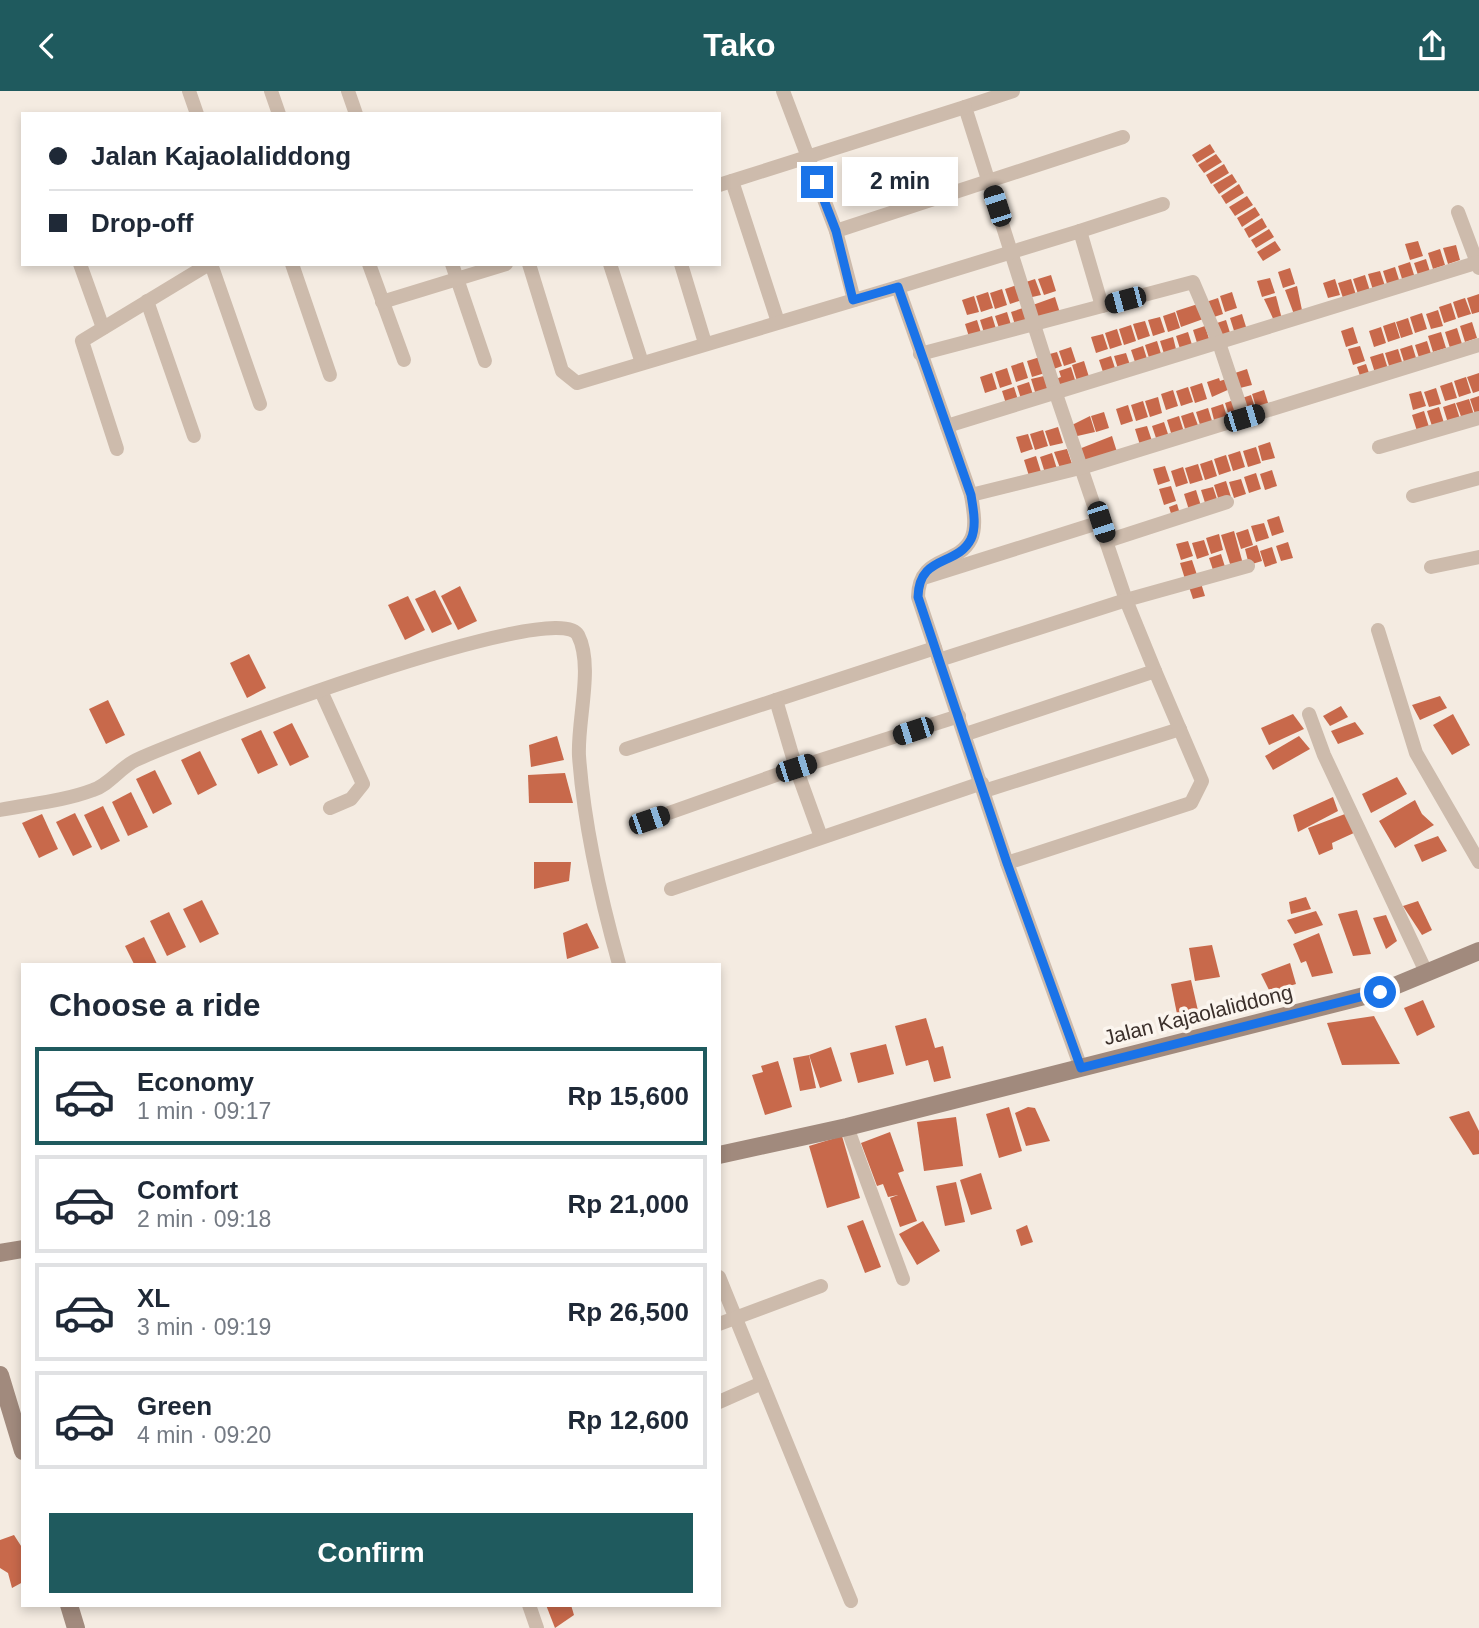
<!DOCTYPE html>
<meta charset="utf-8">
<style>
:root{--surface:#fff;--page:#f6f6f7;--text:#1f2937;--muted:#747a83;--line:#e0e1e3;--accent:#1f5a5e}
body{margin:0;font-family:Helvetica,sans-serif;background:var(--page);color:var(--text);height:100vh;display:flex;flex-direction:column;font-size:26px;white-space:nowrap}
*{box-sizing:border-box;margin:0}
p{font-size:23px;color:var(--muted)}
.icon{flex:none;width:38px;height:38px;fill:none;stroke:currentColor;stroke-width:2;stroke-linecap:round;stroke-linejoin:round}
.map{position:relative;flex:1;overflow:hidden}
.panel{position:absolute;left:21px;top:872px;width:700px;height:644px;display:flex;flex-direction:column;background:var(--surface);border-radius:0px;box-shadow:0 4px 10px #0003}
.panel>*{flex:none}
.hud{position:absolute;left:21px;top:21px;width:700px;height:154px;border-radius:0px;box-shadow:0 4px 10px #0003;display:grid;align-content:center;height:154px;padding:0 28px;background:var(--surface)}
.end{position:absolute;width:32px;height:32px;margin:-16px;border:9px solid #1a73e8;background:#fff;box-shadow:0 0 0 4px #fff}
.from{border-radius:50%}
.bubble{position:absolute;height:49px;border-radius:0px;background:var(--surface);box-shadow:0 4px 10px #0003;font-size:23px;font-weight:800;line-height:49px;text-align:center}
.car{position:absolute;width:21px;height:42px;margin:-21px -10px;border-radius:9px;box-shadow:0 0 5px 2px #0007;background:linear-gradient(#222 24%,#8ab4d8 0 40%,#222 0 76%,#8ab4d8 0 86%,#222 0)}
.hud b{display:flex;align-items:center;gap:24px;height:66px;font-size:26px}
.hud b+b{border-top:2px solid var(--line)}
.hud i{width:18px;height:18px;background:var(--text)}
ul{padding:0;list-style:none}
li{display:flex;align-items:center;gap:21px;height:98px;margin:0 14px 10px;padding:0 14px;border:4px solid var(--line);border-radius:0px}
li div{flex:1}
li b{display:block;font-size:26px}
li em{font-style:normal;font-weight:800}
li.current{border-color:var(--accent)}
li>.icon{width:63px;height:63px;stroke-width:1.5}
h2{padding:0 28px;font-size:32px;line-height:84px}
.action{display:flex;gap:14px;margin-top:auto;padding:14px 28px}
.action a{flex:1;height:80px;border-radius:0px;background:var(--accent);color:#fff;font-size:28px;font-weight:800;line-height:80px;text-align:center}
header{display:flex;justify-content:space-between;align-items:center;height:91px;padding:0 28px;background:var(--accent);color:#fff;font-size:32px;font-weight:800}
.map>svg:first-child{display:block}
</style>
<header><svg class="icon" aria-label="back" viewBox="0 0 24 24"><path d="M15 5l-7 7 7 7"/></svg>Tako<svg class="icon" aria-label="share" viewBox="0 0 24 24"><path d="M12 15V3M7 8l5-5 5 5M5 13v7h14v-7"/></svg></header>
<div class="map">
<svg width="1479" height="1537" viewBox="0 0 1479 1537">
<rect width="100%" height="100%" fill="#f4ebe1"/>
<g fill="#c8694b">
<polygon points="1210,53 1215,61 1197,72 1192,64"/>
<polygon points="1216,63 1222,71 1204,82 1198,74"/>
<polygon points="1224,73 1229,82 1211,93 1206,84"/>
<polygon points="1232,83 1237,91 1219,103 1213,94"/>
<polygon points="1239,93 1244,102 1226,113 1221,105"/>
<polygon points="1247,105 1253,114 1235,125 1229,116"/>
<polygon points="1255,116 1260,124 1242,136 1237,127"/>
<polygon points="1262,127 1267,136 1249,147 1244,138"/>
<polygon points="1269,138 1274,146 1256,157 1251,149"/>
<polygon points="1275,150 1281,159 1263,170 1257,161"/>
<polygon points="1418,150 1423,165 1410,169 1405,153"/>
<polygon points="1456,154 1460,169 1448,173 1443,157"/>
<polygon points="1440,158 1445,174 1433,178 1428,162"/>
<polygon points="1426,168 1431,184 1419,187 1414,172"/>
<polygon points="1410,171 1415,187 1403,191 1398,175"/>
<polygon points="1395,176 1400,192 1388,196 1383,180"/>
<polygon points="1290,177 1295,193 1283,197 1278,181"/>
<polygon points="1380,180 1385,195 1373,199 1368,183"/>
<polygon points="1051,184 1056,200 1044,204 1038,188"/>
<polygon points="1365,184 1370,200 1358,203 1353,188"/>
<polygon points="1270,187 1275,202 1262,206 1257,190"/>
<polygon points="1035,188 1041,204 1028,207 1023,192"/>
<polygon points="1335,188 1340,204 1328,207 1323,192"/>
<polygon points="1351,188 1356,204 1343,207 1338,192"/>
<polygon points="1017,194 1022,209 1010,213 1005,198"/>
<polygon points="1297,195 1303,224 1295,226 1285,199"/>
<polygon points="1002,198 1007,214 995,218 990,202"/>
<polygon points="988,201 993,217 981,221 976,205"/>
<polygon points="1232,201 1237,217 1225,221 1220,205"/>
<polygon points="1479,203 1479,221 1472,223 1467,207"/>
<polygon points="974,205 979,221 967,224 962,209"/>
<polygon points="1276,205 1283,232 1276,234 1264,208"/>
<polygon points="1055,206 1060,222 1035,230 1030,215"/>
<polygon points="1218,207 1223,223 1211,227 1206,211"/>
<polygon points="1465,207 1471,223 1458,227 1453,211"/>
<polygon points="1201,212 1206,227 1181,236 1176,220"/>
<polygon points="1451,212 1456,228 1444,232 1439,216"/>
<polygon points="1023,217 1028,233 1016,237 1011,221"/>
<polygon points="1438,219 1443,235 1431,238 1426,223"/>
<polygon points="1007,221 1012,237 1000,240 995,225"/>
<polygon points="1175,221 1180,237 1168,241 1163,225"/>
<polygon points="1422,222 1427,238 1415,242 1410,226"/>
<polygon points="1242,223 1247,239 1235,243 1230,227"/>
<polygon points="992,225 997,241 985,245 980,229"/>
<polygon points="1160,226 1165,241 1153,245 1148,229"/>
<polygon points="1408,227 1413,243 1401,247 1396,231"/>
<polygon points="977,229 982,245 970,249 965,233"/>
<polygon points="1226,229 1231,245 1219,248 1214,233"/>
<polygon points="1145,230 1150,245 1138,249 1133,233"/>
<polygon points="1395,231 1400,247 1388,251 1383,235"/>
<polygon points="1472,231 1477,247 1465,251 1460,235"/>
<polygon points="1131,234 1136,250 1124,254 1119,238"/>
<polygon points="1205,235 1210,251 1198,255 1193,239"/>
<polygon points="1353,236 1358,252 1346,256 1341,240"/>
<polygon points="1381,236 1386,252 1374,256 1369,240"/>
<polygon points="1457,237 1462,253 1450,257 1445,241"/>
<polygon points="1117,238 1122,254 1110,258 1105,242"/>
<polygon points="1188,241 1193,257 1181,261 1176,245"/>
<polygon points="1441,241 1446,257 1433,261 1428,245"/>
<polygon points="1103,243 1108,258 1096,262 1091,246"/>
<polygon points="1173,246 1177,262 1165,266 1160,250"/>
<polygon points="1157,250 1162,266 1150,270 1145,254"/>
<polygon points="1427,250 1432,266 1420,270 1415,254"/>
<polygon points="1412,254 1417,270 1405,274 1400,258"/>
<polygon points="1143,255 1148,271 1136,274 1131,259"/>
<polygon points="1360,255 1365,270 1353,274 1348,258"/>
<polygon points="1071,256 1076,271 1064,275 1059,260"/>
<polygon points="1398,258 1403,274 1390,278 1385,262"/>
<polygon points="1057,261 1062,275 1051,279 1046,264"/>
<polygon points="1126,262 1131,277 1119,281 1114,265"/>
<polygon points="1383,262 1388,278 1375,282 1370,266"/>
<polygon points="1111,265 1116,280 1104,284 1099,269"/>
<polygon points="1040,266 1045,282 1032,286 1027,270"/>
<polygon points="1084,270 1089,286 1077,290 1072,274"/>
<polygon points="1023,271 1028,287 1016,291 1011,275"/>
<polygon points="1366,273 1370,285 1361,288 1357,276"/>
<polygon points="1071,276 1076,292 1056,299 1053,289 1061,286 1059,280"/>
<polygon points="1007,277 1012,293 1000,297 995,281"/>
<polygon points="1247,278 1252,294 1240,297 1235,282"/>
<polygon points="992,282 997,298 985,302 980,286"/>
<polygon points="1479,282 1479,300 1473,302 1467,286"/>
<polygon points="1044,285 1048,300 1036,304 1031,288"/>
<polygon points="1466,286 1471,302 1459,306 1454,290"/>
<polygon points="1219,287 1220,290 1229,287 1232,297 1212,306 1207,291"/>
<polygon points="1029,291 1034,307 1022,311 1017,295"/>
<polygon points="1452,291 1457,307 1445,310 1440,295"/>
<polygon points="1202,292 1207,308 1195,312 1190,296"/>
<polygon points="1014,296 1019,312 1007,316 1002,300"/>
<polygon points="1188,296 1193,311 1181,315 1176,300"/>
<polygon points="1436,297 1441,313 1429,316 1424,301"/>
<polygon points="1173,299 1178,315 1166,319 1161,303"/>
<polygon points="1264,299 1269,315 1257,319 1252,303"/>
<polygon points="1421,300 1426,315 1413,319 1409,303"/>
<polygon points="1251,304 1256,320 1244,324 1239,308"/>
<polygon points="1479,305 1479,322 1475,323 1470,308"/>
<polygon points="1158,306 1162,322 1150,326 1145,310"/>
<polygon points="1237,308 1242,324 1230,328 1225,312"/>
<polygon points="1469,308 1474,324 1462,328 1456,312"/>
<polygon points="1143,310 1148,326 1136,330 1131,314"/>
<polygon points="1455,312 1460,328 1448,332 1443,316"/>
<polygon points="1223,313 1228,329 1215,333 1211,317"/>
<polygon points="1128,314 1133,330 1121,334 1116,318"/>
<polygon points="1439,316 1444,332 1432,335 1427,320"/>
<polygon points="1208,317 1213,333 1201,337 1196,321"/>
<polygon points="1424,320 1429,336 1417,340 1412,324"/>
<polygon points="1104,321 1109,337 1096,341 1091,325"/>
<polygon points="1193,321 1199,337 1186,341 1181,325"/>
<polygon points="1090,325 1095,341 1073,346 1070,335"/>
<polygon points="1179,325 1184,341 1172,345 1167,329"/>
<polygon points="1164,331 1169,346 1157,350 1152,335"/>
<polygon points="1147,335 1152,350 1140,354 1135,338"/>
<polygon points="1058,336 1063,352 1050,355 1045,340"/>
<polygon points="1043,339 1048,355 1035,359 1030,343"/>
<polygon points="1028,343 1033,358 1021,362 1016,346"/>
<polygon points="1112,345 1117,361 1082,370 1079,358"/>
<polygon points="1270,351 1275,367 1262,370 1258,355"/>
<polygon points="1256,356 1261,372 1248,376 1243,360"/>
<polygon points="1067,358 1072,373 1060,377 1054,361"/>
<polygon points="1240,360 1245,376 1233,380 1228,364"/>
<polygon points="1052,362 1057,378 1045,382 1040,366"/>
<polygon points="1226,364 1231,380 1219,384 1214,368"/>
<polygon points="1036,365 1041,381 1029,385 1024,369"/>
<polygon points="1212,369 1217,385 1205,389 1200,373"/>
<polygon points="1198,373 1203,389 1190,393 1185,377"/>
<polygon points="1165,375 1170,390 1158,394 1153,378"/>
<polygon points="1183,376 1188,392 1176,396 1171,380"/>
<polygon points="1272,379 1277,395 1265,399 1260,383"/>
<polygon points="1256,382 1261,398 1249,402 1244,386"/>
<polygon points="1241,388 1246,403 1234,407 1229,391"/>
<polygon points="1226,390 1231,406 1219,410 1214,394"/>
<polygon points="1171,395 1176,410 1164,414 1159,398"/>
<polygon points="1213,396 1218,411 1206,415 1201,399"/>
<polygon points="1196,399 1201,415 1189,419 1184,403"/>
<polygon points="1177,413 1180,423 1172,426 1169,416"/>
<polygon points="1279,425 1284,441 1272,445 1267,429"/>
<polygon points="1264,432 1269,447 1256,451 1251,435"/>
<polygon points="1248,438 1253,454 1241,458 1236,442"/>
<polygon points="1234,440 1243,473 1231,476 1221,444"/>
<polygon points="1219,443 1223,459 1211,463 1206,447"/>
<polygon points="1204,449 1209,464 1197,468 1192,452"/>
<polygon points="1188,450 1193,465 1181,469 1176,453"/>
<polygon points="1288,451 1293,467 1281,470 1276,455"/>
<polygon points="1257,454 1262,470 1249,474 1245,458"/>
<polygon points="1272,456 1277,472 1265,476 1260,460"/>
<polygon points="1221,463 1226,479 1214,482 1209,467"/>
<polygon points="1192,469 1197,484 1185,488 1180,472"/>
<polygon points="1200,489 1205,505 1193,508 1188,493"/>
<polygon points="460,495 477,530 458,539 441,505"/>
<polygon points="435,499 452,533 432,542 415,508"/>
<polygon points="408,505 425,539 405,549 388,514"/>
<polygon points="249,563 266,597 247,607 230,572"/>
<polygon points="1440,605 1447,617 1420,629 1412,614"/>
<polygon points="108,609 125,644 106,653 89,618"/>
<polygon points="1341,615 1348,626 1330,635 1323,625"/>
<polygon points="1293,623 1304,638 1269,654 1261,637"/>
<polygon points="1453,623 1470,654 1452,664 1433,634"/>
<polygon points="1355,631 1364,643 1338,653 1331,640"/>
<polygon points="292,632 309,666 290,675 273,641"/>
<polygon points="261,639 278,674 258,683 241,648"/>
<polygon points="557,645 564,669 531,676 529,654"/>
<polygon points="1299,645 1310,658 1273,679 1265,665"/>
<polygon points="200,660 217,694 198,704 181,669"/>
<polygon points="155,679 172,713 153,723 136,688"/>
<polygon points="565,682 573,712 529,712 528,684"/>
<polygon points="1397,686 1407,703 1371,722 1362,703"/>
<polygon points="131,701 148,736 128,745 112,711"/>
<polygon points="1333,706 1338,720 1298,741 1293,724"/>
<polygon points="1415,709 1422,723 1434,734 1395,757 1379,730"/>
<polygon points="103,715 120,750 101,759 84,724"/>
<polygon points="75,722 92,756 73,765 56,731"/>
<polygon points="42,723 58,758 39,767 22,732"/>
<polygon points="1345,723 1356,741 1332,752 1333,758 1319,764 1308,737"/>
<polygon points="1438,745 1447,760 1422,771 1414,754"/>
<polygon points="534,771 571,771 569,790 534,798"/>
<polygon points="1306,806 1311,818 1291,823 1289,811"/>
<polygon points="202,809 219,843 200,852 183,818"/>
<polygon points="1418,810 1432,839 1422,844 1403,815"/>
<polygon points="1357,819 1371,863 1353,865 1338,823"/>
<polygon points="1316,820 1323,834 1295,843 1287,829"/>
<polygon points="169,821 186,856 167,865 150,830"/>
<polygon points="1386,824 1397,850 1386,858 1373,827"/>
<polygon points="587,832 599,857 567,868 563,842"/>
<polygon points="1319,842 1333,882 1312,886 1306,870 1301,872 1293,853"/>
<polygon points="144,846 157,873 134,873 125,855"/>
<polygon points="1212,854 1220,886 1195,890 1189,857"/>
<polygon points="1290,872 1296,893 1270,901 1261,883"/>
<polygon points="1191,889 1199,924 1178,928 1171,893"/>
<polygon points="1423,909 1435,936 1417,945 1404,917"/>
<polygon points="1374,925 1400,973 1342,974 1327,932"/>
<polygon points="926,927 935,957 943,955 951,987 934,991 928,969 906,975 895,935"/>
<polygon points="886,953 894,983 858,992 850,962"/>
<polygon points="831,956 842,990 820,997 809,964"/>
<polygon points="809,964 816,997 800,1000 793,967"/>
<polygon points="778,970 792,1016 765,1024 752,984 763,981 761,975"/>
<polygon points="1009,1016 1022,1060 999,1067 986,1023"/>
<polygon points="1028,1016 1035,1017 1050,1050 1026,1055 1015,1022"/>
<polygon points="1469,1020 1479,1040 1479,1063 1473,1064 1449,1026"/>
<polygon points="956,1026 963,1075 924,1080 917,1031"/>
<polygon points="890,1041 904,1080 898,1082 917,1130 900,1136 890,1107 898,1104 888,1106 883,1093 877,1095 861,1052"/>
<polygon points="842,1045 860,1107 827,1117 809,1055"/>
<polygon points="981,1082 992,1118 971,1124 960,1089"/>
<polygon points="956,1091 965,1131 945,1135 936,1095"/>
<polygon points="863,1129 881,1176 865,1182 847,1135"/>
<polygon points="923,1130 940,1160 917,1174 899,1143"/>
<polygon points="1027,1134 1033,1151 1021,1155 1016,1139"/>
<polygon points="14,1444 23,1458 23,1491 12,1497 8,1482 0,1477 0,1449"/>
<polygon points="546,1514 571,1514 574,1524 555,1537"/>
</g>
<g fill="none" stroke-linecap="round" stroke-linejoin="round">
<g stroke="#cdbbac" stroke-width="14">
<polyline points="189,0 197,23"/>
<polyline points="271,0 279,23"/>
<polyline points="348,0 356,23"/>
<polyline points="783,0 836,140 854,209"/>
<polyline points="1013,0 965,16 1055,300 1126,509 1248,475"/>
<polyline points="732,90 778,231"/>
<polyline points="719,94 965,16"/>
<polyline points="1458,121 1479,177"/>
<polyline points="836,140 1123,46"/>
<polyline points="1080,140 1163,113"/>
<polyline points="80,173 103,237"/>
<polyline points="211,173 260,313"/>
<polyline points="292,173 330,284"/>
<polyline points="369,173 404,269"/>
<polyline points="452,173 485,270"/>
<path d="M529 173 562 280 577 292 898 196 971 404C973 417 977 435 971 448 957 476 919 463 918 506L1007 772 1081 977"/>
<polyline points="610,173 642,272"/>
<polyline points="681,173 705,252"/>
<polyline points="898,196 1080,140 1102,215"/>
<polyline points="147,210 194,345"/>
<polyline points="382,211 506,173"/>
<polyline points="920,263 1193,191 1219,252 1244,327"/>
<polyline points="947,335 1479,171"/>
<polyline points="1379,356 1479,327"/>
<polyline points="117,358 82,250 209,173"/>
<polyline points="971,404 1084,376 1479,254"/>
<polyline points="1413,405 1479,387"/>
<polyline points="1107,450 1227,411"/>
<polyline points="1431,476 1479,466"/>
<polyline points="923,487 1101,431"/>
<polyline points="1378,539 1416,662 1479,771"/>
<polyline points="935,557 776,609 796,677 959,625"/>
<polyline points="939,569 1126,509 1155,580 966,643"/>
<polyline points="321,600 363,693 351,708 330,717"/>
<polyline points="1309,623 1324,664 1427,883"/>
<polyline points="626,658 776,609"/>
<polyline points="984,700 1180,638"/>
<path d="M0 719C30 713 64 710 93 699 109 694 121 676 136 669 184 647 558 504 578 544 594 575 577 630 579 665 584 735 600 805 619 873"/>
<polyline points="649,729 796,677 821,746"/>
<polyline points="1007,772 1191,712 1202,690 1155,580"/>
<polyline points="671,798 982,692"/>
<polyline points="847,1036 903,1188"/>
<polyline points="719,1186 851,1510"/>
<polyline points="719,1233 821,1195"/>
<polyline points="719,1311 762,1292"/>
<polyline points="529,1514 537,1537"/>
</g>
<g stroke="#a18a7d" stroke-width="18">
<polyline points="719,1064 847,1036 1380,901 1479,860"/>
<polyline points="0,1162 23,1158"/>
<polyline points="0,1284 23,1360"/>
<polyline points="69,1514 76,1537"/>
</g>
</g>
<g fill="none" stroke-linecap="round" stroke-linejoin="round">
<path stroke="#1a73e8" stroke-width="9" d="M817 91 836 140 853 209 898 196 971 404C973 417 977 435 971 448 957 476 919 463 918 506L1007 772 1081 977 1380 901"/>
</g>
<g text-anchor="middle" stroke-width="7" stroke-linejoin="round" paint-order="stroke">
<g font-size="21" fill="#3b302b" stroke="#fbf5ee">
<text transform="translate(1198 924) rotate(-14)" y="7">Jalan Kajaolaliddong</text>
</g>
</g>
</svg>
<i class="end from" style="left:1380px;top:901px"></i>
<i class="end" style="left:817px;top:91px"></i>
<div class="bubble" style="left:842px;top:66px;width:116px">2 min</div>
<i class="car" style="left:997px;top:115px;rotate:342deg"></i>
<i class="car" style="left:1125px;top:209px;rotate:255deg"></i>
<i class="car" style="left:1244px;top:327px;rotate:73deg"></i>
<i class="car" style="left:1101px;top:431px;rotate:162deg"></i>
<i class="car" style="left:913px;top:640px;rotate:252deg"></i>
<i class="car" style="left:796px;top:677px;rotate:72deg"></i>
<i class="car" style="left:649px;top:729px;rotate:71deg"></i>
<div class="hud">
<b><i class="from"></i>Jalan Kajaolaliddong</b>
<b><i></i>Drop-off</b>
</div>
<section class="panel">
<h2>Choose a ride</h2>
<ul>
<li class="current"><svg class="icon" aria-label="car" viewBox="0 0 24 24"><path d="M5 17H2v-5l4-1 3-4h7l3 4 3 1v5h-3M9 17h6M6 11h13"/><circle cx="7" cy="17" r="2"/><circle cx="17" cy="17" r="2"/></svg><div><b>Economy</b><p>1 min · 09:17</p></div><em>Rp 15,600</em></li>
<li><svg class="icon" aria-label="car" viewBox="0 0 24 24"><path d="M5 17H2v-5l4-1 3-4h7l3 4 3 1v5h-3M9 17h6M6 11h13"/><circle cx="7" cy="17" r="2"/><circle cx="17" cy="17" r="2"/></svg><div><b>Comfort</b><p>2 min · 09:18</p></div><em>Rp 21,000</em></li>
<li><svg class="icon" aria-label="car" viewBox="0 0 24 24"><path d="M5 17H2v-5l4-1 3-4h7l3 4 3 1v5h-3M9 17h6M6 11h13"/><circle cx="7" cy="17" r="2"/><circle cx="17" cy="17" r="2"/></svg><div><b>XL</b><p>3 min · 09:19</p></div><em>Rp 26,500</em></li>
<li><svg class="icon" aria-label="car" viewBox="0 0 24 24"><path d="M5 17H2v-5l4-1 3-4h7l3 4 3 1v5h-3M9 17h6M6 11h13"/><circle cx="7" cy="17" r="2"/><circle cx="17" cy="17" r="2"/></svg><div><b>Green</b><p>4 min · 09:20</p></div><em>Rp 12,600</em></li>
</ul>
<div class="action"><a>Confirm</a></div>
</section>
</div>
